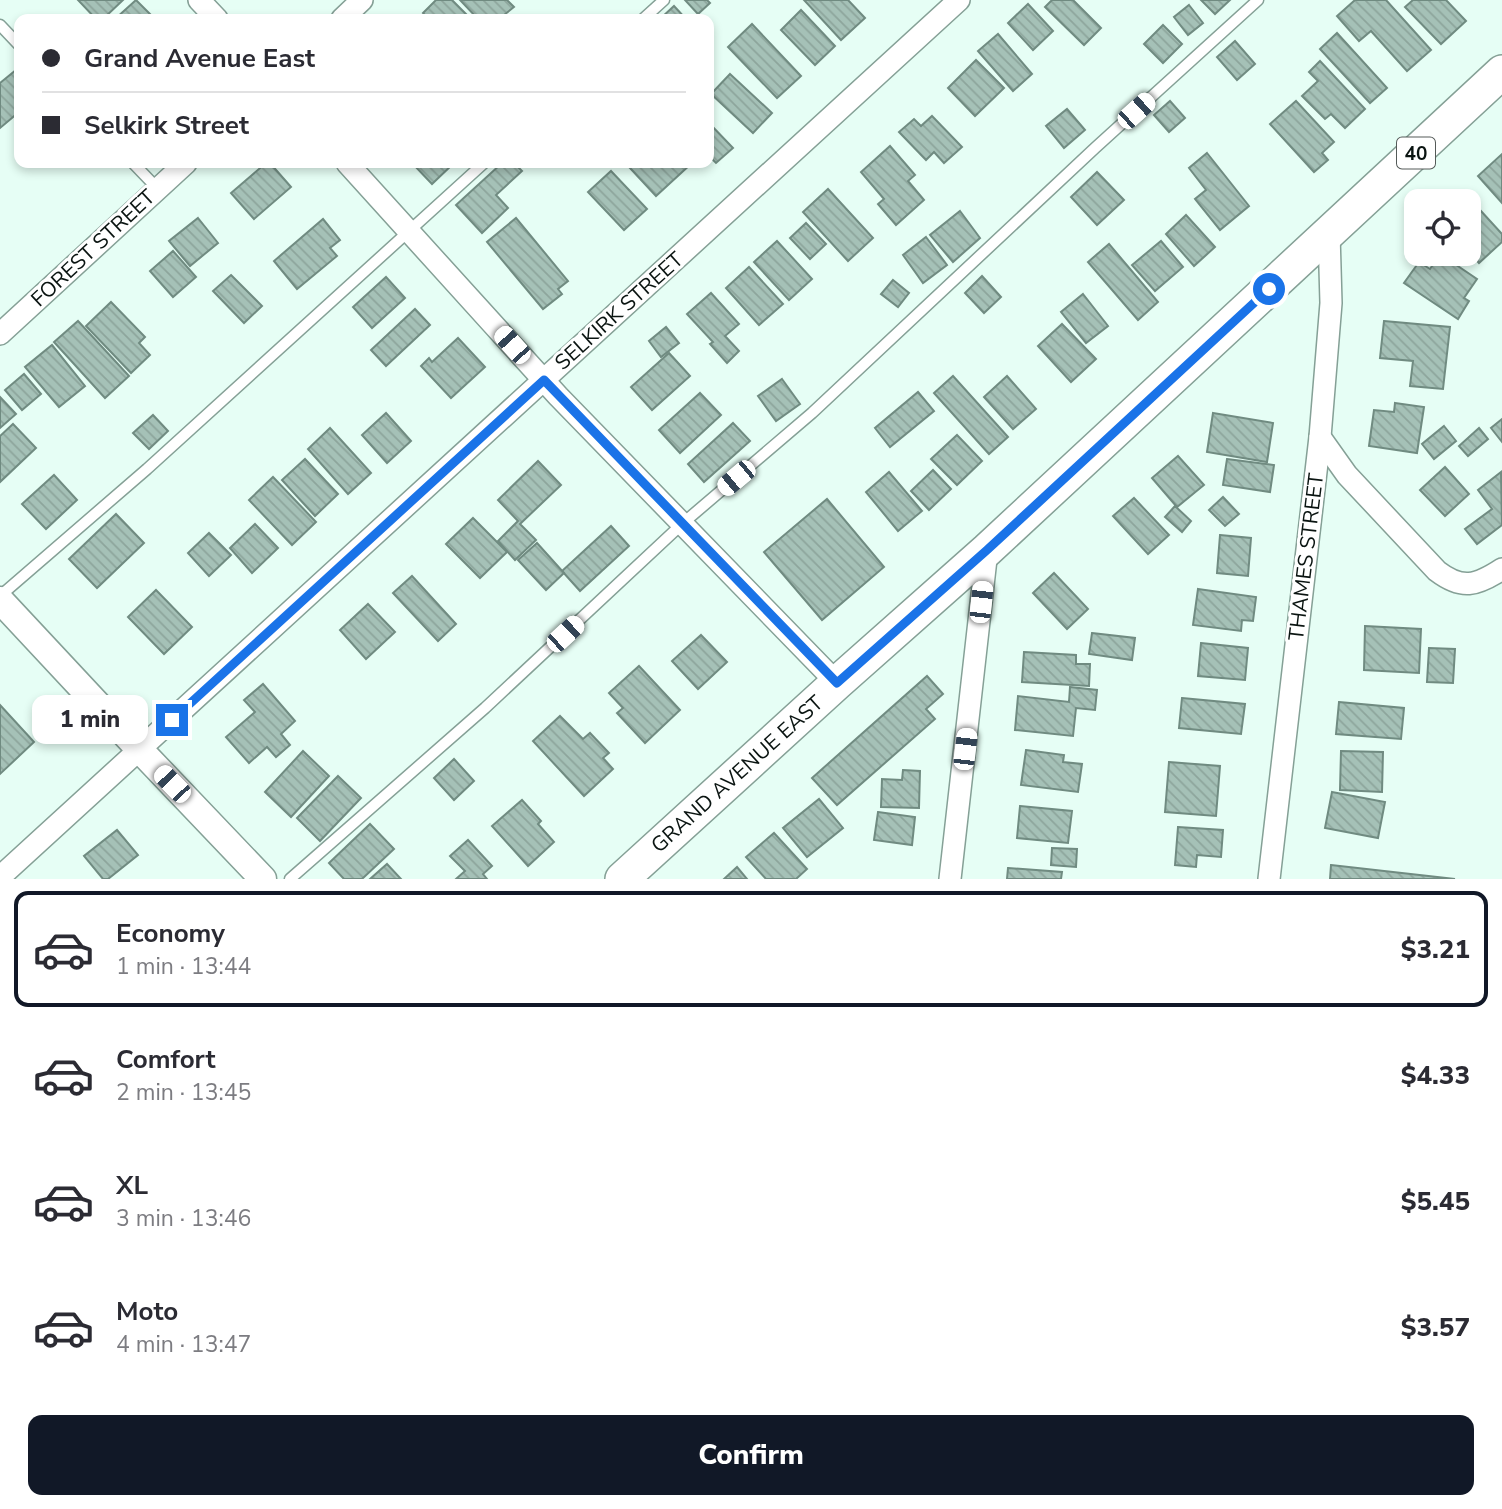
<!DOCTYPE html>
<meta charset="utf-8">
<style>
:root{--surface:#fff;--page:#f2f2f3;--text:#2b2b33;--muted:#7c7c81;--line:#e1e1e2;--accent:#111827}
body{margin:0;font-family:"Nunito Sans",sans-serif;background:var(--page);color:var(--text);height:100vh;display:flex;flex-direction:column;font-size:26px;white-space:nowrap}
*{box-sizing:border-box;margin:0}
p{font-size:23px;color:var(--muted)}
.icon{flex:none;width:38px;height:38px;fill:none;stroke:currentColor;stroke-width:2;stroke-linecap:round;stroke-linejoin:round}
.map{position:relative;height:879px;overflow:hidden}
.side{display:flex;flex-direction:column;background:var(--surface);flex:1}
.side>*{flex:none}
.top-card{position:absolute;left:14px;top:14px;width:700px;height:154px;border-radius:14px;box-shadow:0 4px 10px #0003;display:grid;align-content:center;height:154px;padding:0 28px;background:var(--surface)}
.fabs{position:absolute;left:1404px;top:189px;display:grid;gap:14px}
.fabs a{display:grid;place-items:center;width:77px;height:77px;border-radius:14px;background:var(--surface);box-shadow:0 4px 10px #0003;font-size:35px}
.end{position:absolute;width:32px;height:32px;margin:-16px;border:9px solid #1a73e8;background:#fff;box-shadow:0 0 0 4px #fff}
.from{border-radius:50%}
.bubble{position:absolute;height:49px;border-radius:14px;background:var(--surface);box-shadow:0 4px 10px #0003;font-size:23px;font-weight:800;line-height:49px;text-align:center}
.car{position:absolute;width:21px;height:42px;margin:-21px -10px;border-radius:9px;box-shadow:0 0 5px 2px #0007;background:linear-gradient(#fff 24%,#345 0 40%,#fff 0 76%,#345 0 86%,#fff 0)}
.top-card b{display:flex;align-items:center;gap:24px;height:66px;font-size:26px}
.top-card b+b{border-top:2px solid var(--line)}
.top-card i{width:18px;height:18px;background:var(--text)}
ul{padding:12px 0 0;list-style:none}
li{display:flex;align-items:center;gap:21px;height:116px;margin:0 14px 10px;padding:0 14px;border:4px solid transparent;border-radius:14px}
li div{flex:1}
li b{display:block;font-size:26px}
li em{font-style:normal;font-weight:800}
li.on{border-color:var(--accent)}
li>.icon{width:63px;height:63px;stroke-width:1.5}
.action{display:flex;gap:14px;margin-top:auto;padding:14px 28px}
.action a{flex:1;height:80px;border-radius:14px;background:var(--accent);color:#fff;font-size:28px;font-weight:800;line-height:80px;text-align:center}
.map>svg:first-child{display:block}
</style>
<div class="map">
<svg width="1502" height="879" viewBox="0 0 1502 879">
<defs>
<pattern id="building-back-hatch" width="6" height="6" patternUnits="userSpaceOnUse" patternTransform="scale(1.75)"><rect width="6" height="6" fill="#a5c1b7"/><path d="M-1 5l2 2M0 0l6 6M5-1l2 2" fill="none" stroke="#8da59c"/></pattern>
</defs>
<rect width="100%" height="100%" fill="#e6fef5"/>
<g fill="url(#building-back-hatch)" stroke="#708b81" stroke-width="2">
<polygon points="78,0 123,0 103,19 96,19"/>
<polygon points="136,0 155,19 115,19"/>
<polygon points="436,0 452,0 471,19 429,19 423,13"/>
<polygon points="460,0 507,0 514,7 504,15 508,19 478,19"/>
<polygon points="685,0 707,0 710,3 698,14"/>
<polygon points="804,0 848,0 865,18 841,40"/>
<polygon points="1052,0 1073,0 1101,28 1084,45 1045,7"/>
<polygon points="1201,0 1230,0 1215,14"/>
<polygon points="1355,0 1386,0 1431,50 1407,71 1371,31 1359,41 1337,16"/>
<polygon points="1413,0 1446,0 1466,21 1441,44 1405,7"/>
<polygon points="1028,4 1053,31 1033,50 1008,23"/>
<polygon points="1189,5 1203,23 1188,35 1174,17"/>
<polygon points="674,6 686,19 660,19"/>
<polygon points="801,10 835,46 815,65 781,30"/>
<polygon points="752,24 801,76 777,98 728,47"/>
<polygon points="1163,25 1182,44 1163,63 1144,44"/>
<polygon points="1337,33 1387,88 1370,103 1320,49"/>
<polygon points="998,34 1032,74 1013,91 978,51"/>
<polygon points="1235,41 1255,64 1237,80 1217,57"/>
<polygon points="976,60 1004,88 975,116 948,88"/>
<polygon points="1320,61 1365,109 1345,128 1331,114 1325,119 1302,96 1318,81 1309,72"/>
<polygon points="16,70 19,74 19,112 0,128 0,83"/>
<polygon points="730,74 772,113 753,133 711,94"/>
<polygon points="1170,101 1185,118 1169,132 1154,115"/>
<polygon points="1296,101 1334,142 1322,153 1328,160 1314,172 1270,124"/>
<polygon points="1067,109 1085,130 1064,148 1046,126"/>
<polygon points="932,116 962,147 944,163 934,152 926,160 899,132 914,119 921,126"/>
<polygon points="709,123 733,148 716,163 709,156"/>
<polygon points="890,146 915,175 908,181 924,200 896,225 878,204 884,199 861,172"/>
<polygon points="1207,153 1249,206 1220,230 1195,199 1206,190 1189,168"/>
<polygon points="1502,154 1502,203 1478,176"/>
<polygon points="266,163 270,163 291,187 254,219 231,193"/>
<polygon points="412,163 454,163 432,184"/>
<polygon points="502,163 514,163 522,171 496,195 508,208 482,233 456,205"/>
<polygon points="636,163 692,163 656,196 630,168"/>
<polygon points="611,171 647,209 624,230 588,192"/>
<polygon points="1097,172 1124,200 1097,225 1071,197"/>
<polygon points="828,189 873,238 848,261 803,212"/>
<polygon points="1470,199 1502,234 1502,242 1479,263 1468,251 1468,201"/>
<polygon points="960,211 980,238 953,262 930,235"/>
<polygon points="1186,215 1215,247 1194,266 1166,234"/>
<polygon points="198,218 218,243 190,266 169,241"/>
<polygon points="516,218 568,281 558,289 562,294 543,309 487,242"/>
<polygon points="323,219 340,240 330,248 337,256 297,289 274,261"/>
<polygon points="806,223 826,244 810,259 790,238"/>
<polygon points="926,237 947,265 923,283 903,255"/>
<polygon points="777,241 812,279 789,300 754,262"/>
<polygon points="1161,241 1183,267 1155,291 1132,265"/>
<polygon points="1109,244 1158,302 1138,320 1088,262"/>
<polygon points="173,251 196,277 173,297 150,271"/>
<polygon points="1440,254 1477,279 1464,298 1469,301 1458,319 1404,283 1419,262 1430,269"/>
<polygon points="749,267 783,304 759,325 726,288"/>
<polygon points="231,275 262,306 244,323 213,291"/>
<polygon points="982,276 1001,297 984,313 965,293"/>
<polygon points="386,277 405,298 372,328 353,307"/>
<polygon points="893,280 909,293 898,307 881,294"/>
<polygon points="711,293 739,324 725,336 739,351 727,363 710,344 713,342 687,314"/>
<polygon points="1083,294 1108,326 1086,343 1061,312"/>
<polygon points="111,302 145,337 139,343 150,355 131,373 86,326"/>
<polygon points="415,309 430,325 386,366 371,350"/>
<polygon points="78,321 129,376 105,398 54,342"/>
<polygon points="1384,321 1450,327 1443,389 1410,386 1413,361 1380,358"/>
<polygon points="1062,324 1096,359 1071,382 1038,346"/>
<polygon points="666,327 679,343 661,357 649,341"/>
<polygon points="458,338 485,367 451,398 421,366 429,358 432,362"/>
<polygon points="52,345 85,386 59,407 25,367"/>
<polygon points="669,353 690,376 652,410 631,387"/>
<polygon points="24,374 41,394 22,410 5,390"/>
<polygon points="953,376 1008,437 989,454 934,393"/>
<polygon points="1007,376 1036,409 1013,429 984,397"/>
<polygon points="782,379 800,404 776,421 758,396"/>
<polygon points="918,392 934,411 890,447 875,428"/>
<polygon points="700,393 721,415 680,453 659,430"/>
<polygon points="0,397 16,414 0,428"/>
<polygon points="1395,403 1424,407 1417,453 1369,446 1374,410 1394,412"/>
<polygon points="386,413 411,441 387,463 362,435"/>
<polygon points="1213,413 1273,423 1267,462 1207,452"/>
<polygon points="153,415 168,431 149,449 133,433"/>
<polygon points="1502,419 1502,442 1491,428"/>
<polygon points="733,423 750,441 704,482 688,464"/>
<polygon points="13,424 36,448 0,482 0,436"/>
<polygon points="1444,426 1456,441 1434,459 1422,444"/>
<polygon points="330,428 371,473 348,494 308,449"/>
<polygon points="1479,428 1488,439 1468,456 1459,446"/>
<polygon points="957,435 982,461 957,485 931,459"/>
<polygon points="1178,456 1204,485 1177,507 1152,478"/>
<polygon points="305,459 338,494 315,516 282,480"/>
<polygon points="1227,459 1274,465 1270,492 1223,485"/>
<polygon points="538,461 561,485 520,524 536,540 515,560 498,541 518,521 498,500"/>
<polygon points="1445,467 1469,494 1445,516 1420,490"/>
<polygon points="933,470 951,489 929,510 911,491"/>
<polygon points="889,472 922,511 898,531 866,492"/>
<polygon points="1501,472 1502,525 1477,544 1465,529 1492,509 1478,490"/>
<polygon points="54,475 77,500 46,529 22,504"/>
<polygon points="273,477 316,522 292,545 249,500"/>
<polygon points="1223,497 1239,514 1225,526 1209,510"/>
<polygon points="1134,498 1169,535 1148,554 1113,516"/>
<polygon points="827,499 884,567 822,620 764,552"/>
<polygon points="1175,506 1191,521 1182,532 1165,517"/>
<polygon points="116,514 144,543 97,588 69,559"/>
<polygon points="473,518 507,552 480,578 446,544"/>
<polygon points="255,524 278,548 252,573 230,548"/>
<polygon points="611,526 629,546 580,591 562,571"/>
<polygon points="209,533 231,555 209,576 188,553"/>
<polygon points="1220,535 1251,538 1248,576 1217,573"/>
<polygon points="537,543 564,573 546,590 518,560"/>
<polygon points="1054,573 1088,609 1067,629 1033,593"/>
<polygon points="412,576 456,624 438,641 393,593"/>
<polygon points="1198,589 1256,597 1253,621 1242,620 1241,631 1193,625"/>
<polygon points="156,590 192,627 164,654 128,617"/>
<polygon points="368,604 395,632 366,659 340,630"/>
<polygon points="1365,626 1421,629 1419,673 1364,670"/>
<polygon points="1092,633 1135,638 1132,660 1089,654"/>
<polygon points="701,635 727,662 698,689 672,661"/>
<polygon points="1201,643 1248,648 1245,680 1198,676"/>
<polygon points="1429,648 1455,649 1453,683 1427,682"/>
<polygon points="1024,652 1076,655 1076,664 1090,664 1089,686 1022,682"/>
<polygon points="639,666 680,710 645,743 617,713 623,708 609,693"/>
<polygon points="927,676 943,694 926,709 935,719 837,805 812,778"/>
<polygon points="263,684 295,721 281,734 290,745 276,757 267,747 249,763 226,737 255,712 244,700"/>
<polygon points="1070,687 1097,690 1095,710 1076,708 1073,736 1015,730 1018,696 1069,702"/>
<polygon points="1182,698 1245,704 1241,734 1179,728"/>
<polygon points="1339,702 1404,708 1401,739 1336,734"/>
<polygon points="0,705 34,742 0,774"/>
<polygon points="560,716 583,739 590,733 609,753 603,758 613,769 584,796 533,741"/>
<polygon points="1026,750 1064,755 1063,762 1082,764 1078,792 1021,785"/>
<polygon points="303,751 329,776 291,817 265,792"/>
<polygon points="1341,751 1383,752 1382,792 1340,790"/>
<polygon points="454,759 474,781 454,800 434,778"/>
<polygon points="1169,762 1220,766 1216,816 1165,812"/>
<polygon points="903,770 920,771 919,808 881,807 882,779 902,780"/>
<polygon points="338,776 361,798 320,841 297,818"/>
<polygon points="1332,792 1385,802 1378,838 1325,828"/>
<polygon points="819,799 843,828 807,857 783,828"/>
<polygon points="522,800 541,821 538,824 554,842 528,866 492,826"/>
<polygon points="1020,806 1072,811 1068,843 1017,838"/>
<polygon points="878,812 915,817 912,845 874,840"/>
<polygon points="370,824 394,849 362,879 344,879 329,863"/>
<polygon points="1178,827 1223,830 1221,857 1197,855 1196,867 1175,865"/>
<polygon points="117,830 138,855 108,879 103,879 84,856"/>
<polygon points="774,833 807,869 796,879 766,879 746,857"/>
<polygon points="468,840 492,866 483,874 487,879 456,879 465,871 450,856"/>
<polygon points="1052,848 1077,849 1076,867 1051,865"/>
<polygon points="387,864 401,879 370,879"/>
<polygon points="1331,865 1455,879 1330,879"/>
<polygon points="737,867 747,879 724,879"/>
<polygon points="1008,868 1062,872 1061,879 1007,879"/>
</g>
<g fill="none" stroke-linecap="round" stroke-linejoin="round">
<defs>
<g id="service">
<polyline points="643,19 664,0"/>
<polyline points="0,25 19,45"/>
<polyline points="133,163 157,188"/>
<polyline points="0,596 147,469 484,163"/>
<polyline points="290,879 485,708 682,524 812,413 1095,148 1258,0"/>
</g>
<g id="minor">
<polyline points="199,0 217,19"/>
<polyline points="342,19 362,0"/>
<polyline points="347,163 558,396 837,683"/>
<polyline points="0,334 186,163"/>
<path d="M1320 437 1347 475 1437 571C1462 590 1476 586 1502 569"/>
<polyline points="0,877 959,0"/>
<polyline points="950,879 987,550"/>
<polyline points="1269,879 1320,437 1331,303 1329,233"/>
</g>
<polyline id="tertiary" points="0,600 140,750 263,879"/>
<polyline id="primary" points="622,879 837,683 987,550 1502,72"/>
</defs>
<use href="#service" stroke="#85a096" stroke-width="13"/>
<use href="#minor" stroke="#85a096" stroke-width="24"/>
<use href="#tertiary" stroke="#85a096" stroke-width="29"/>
<use href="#primary" stroke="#85a096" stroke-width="36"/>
<use href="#service" stroke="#fff" stroke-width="10"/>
<use href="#minor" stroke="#fff" stroke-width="21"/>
<use href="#tertiary" stroke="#fff" stroke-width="26"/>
<use href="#primary" stroke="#fff" stroke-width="33"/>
</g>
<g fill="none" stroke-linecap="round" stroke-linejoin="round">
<polyline stroke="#1a73e8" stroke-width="9" points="172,720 544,380 837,683 987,550 1269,289"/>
</g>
<g text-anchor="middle" stroke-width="6" stroke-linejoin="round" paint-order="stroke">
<rect fill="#fff" stroke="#545a58" stroke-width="2" x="1397" y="137.5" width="38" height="31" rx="5"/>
<g font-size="19" font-weight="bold" fill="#0a1411">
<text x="1416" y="160">40</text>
</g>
<g font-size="21" fill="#0a1411" stroke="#fff">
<text transform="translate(93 248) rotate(-43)" y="7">FOREST STREET</text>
<text transform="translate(619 311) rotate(-42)" y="7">SELKIRK STREET</text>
<text transform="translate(1306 557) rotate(-83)" y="7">THAMES STREET</text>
<text transform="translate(737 774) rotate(-42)" y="7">GRAND AVENUE EAST</text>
</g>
</g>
</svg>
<div class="fabs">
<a><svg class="icon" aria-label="locate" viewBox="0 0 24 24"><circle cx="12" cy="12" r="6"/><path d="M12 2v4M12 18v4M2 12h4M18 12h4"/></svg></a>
</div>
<i class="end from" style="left:1269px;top:289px"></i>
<i class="end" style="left:172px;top:720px"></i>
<div class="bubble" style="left:32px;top:695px;width:116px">1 min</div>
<i class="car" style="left:1136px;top:111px;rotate:48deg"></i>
<i class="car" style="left:512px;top:345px;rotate:318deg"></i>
<i class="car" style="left:736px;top:478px;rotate:230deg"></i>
<i class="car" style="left:981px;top:602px;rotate:6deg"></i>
<i class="car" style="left:565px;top:634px;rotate:47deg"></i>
<i class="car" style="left:965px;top:749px;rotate:7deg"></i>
<i class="car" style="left:172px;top:784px;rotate:316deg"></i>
<div class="top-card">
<b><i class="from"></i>Grand Avenue East</b>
<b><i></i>Selkirk Street</b>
</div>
</div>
<section class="side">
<ul>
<li class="on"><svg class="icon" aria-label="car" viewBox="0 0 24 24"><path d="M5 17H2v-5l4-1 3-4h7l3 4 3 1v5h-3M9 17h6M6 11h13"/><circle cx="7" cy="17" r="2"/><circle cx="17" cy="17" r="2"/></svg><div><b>Economy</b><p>1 min · 13:44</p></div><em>$3.21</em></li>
<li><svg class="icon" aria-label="car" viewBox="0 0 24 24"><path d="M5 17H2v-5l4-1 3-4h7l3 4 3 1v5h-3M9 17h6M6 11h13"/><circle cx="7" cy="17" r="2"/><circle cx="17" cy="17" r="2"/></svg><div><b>Comfort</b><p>2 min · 13:45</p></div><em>$4.33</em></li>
<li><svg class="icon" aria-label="car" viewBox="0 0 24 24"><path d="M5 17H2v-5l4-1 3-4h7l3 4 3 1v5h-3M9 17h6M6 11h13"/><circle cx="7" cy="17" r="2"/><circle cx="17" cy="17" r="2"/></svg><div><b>XL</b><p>3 min · 13:46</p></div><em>$5.45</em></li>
<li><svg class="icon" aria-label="car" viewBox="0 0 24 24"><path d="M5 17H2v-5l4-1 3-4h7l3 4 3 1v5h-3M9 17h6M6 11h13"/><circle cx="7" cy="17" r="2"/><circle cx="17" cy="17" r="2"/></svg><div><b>Moto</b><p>4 min · 13:47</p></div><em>$3.57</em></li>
</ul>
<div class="action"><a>Confirm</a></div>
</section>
